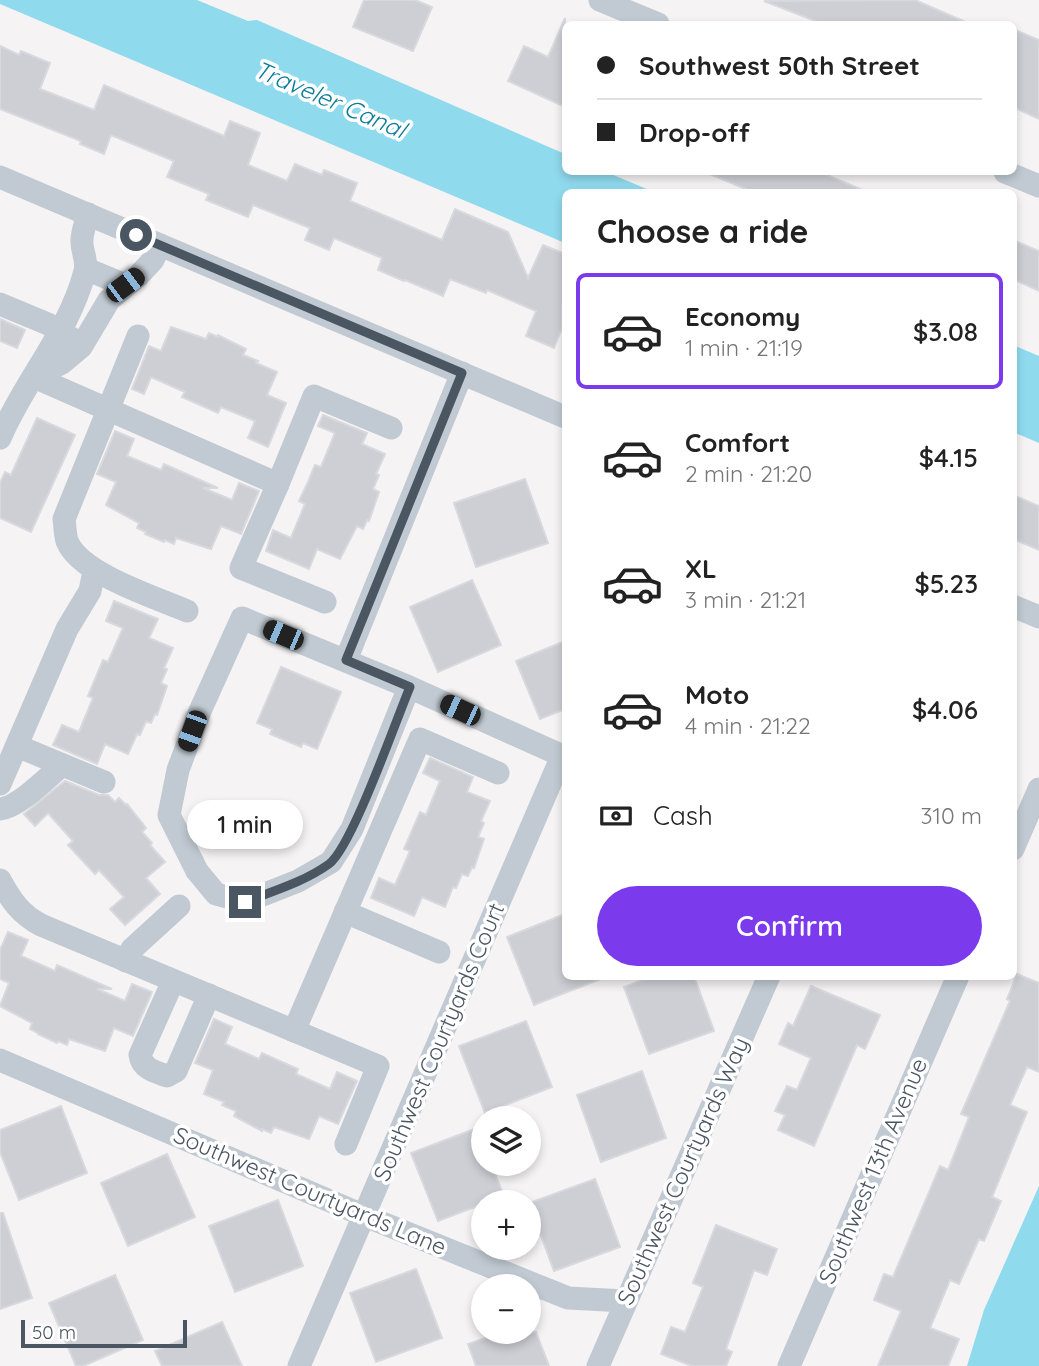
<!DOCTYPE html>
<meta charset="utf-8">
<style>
:root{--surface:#fff;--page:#f2f2f2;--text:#222;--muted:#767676;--line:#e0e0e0;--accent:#7c3aed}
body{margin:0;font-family:Quicksand,sans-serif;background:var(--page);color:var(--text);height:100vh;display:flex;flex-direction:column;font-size:26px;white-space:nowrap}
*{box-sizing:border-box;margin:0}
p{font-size:23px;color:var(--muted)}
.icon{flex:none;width:38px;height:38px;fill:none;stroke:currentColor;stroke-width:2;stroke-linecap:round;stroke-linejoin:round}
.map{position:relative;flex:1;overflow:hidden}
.drawer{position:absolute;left:562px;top:189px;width:455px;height:791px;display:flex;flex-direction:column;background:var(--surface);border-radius:10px;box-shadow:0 4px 10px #0003}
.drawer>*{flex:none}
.top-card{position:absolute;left:562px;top:21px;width:455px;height:154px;border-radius:10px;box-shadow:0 4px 10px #0003;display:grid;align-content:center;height:154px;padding:0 35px;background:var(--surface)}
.tools{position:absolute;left:471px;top:1106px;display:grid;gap:14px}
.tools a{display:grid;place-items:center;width:70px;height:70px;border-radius:50%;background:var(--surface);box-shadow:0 4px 10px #0003;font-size:35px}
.scale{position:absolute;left:21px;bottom:18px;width:166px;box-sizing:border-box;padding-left:7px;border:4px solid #4a5661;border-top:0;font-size:19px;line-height:24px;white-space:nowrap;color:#4a5661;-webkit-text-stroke:5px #fff;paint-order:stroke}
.end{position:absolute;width:32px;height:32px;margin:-16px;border:9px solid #4a5661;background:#fff;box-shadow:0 0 0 4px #fff}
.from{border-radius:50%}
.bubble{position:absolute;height:49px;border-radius:24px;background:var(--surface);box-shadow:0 4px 10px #0003;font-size:23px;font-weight:600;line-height:49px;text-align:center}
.car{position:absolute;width:21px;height:42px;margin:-21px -10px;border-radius:9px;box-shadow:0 0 5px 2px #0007;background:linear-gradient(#222 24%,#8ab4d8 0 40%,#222 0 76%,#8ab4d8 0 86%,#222 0)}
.top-card b{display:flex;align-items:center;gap:24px;height:66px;font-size:26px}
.top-card b+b{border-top:2px solid var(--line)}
.top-card i{width:18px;height:18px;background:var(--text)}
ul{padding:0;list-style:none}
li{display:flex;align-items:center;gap:21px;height:116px;margin:0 14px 10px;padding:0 21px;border:4px solid transparent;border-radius:10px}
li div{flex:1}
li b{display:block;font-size:26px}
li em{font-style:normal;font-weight:600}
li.on{border-color:var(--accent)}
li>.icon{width:63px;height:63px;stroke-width:1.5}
h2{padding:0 35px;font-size:32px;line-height:84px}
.pay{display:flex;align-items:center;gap:18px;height:77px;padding:0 35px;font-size:26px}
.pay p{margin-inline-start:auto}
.cta{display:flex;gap:14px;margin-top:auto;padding:14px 35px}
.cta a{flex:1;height:80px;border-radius:42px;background:var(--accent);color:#fff;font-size:28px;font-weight:600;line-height:80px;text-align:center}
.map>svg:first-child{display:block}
</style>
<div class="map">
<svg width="1039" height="1366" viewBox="0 0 1039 1366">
<rect width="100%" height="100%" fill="#f5f3f3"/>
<g fill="#90daee">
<polygon points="0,0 197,0 248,21 257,20 565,154 565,172 606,172 654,192 565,192 565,243 0,4"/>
<polygon points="1013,345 1039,356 1039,443 1013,432"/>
<polygon points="1039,1186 1039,1366 967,1366 984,1310"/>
</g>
<g fill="#cdcfd5" stroke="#d7d9de" stroke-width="2">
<polygon points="364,0 415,0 432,7 413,51 353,27"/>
<polygon points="915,0 970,24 823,24 764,1"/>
<polygon points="565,18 565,107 508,81 524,46 548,57"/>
<polygon points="1013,29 1039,40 1039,119 1013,107"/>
<polygon points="0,46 19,55 21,51 50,63 40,89 94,110 104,85 224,136 230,121 260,133 248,165 287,181 295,164 322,175 324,170 357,183 350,201 442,240 455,209 508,232 528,278 543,245 565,254 565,298 562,306 562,328 554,348 526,336 536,311 487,290 486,293 450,279 443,296 405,280 404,281 378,270 382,258 334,238 329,250 305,240 310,228 253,205 248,217 206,200 209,194 167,177 174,161 111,135 104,154 80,144 81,141 0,109"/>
<polygon points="705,172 820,172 867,192 753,192"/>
<polygon points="1013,240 1039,251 1039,291 1013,279"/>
<polygon points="0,319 25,330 17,348 0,341"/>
<polygon points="171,327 206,339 209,333 218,337 218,335 246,349 243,355 258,361 256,363 277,372 267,395 286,403 268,447 248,438 255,421 221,407 218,413 182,397 185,392 151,377 144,394 132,389 149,346 161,351"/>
<polygon points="323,415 367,433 362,444 385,454 376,474 379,475 373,489 379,492 369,521 367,520 363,529 357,526 340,559 317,549 309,569 266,551 273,530 291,538 305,504 299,501 308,482 315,465 321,467 335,433 318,426"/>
<polygon points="37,418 75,435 31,532 0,518 0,483 5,472 11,475"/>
<polygon points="115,431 134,439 127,456 161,470 164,464 218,488 203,488 232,500 239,483 259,491 241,534 221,526 211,549 176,538 174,544 165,540 164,542 145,534 146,532 137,528 139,523 106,505 116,482 97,474"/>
<polygon points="525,479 548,543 476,567 454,503"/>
<polygon points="1013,495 1039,506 1039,550 1013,539"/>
<polygon points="472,580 501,645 438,672 410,607"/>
<polygon points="114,601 158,619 149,638 173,648 164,668 167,669 161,683 167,686 157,715 155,714 151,723 146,721 140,735 137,734 128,754 105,744 97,764 53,745 62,725 79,732 93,698 88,696 103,660 108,662 123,628 106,621"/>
<polygon points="565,641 565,709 540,719 516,661"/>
<polygon points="281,667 341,692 317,749 303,743 301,747 270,734 272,729 257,723"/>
<polygon points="430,758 473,777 467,792 490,801 481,821 484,823 478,837 484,839 474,868 472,867 468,876 462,874 456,888 453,887 445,907 422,897 414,916 371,898 379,878 395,885 410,851 404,849 420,812 426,815 440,781 423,773"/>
<polygon points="65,781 99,795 108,795 115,802 119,798 126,805 127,804 146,828 142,832 152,843 150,845 165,862 146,878 160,894 125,925 110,909 124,897 99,870 95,874 68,845 73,841 48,813 35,826 24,814"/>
<polygon points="565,914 565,976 603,978 534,1005 507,937"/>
<polygon points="8,932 28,940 21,956 55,971 57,965 112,989 97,989 125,1001 132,984 152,992 133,1036 114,1028 105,1051 69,1039 67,1045 58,1041 57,1043 38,1034 38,1033 30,1029 32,1023 0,1006 9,983 0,979 0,950"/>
<polygon points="1017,974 1039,983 1039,1072 1027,1067 1010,1105 1027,1112 992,1197 1001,1201 984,1241 979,1239 959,1284 950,1280 930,1328 959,1339 948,1366 878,1366 901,1311 874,1300 884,1274 893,1277 940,1166 948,1170 969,1117 961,1114 1010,1001 1007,999"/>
<polygon points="653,976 694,976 714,1031 649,1054 624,987"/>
<polygon points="811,986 880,1015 865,1049 857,1045 814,1146 778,1130 785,1115 775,1111 787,1086 797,1090 811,1058 779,1044 788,1023 793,1026"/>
<polygon points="214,1019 232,1027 225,1044 259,1059 262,1053 298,1069 296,1074 330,1089 337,1072 357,1081 338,1124 319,1116 309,1139 274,1127 271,1133 262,1129 262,1131 234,1116 236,1111 222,1105 224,1102 204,1094 213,1070 195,1063"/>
<polygon points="526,1021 552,1087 485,1113 459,1046"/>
<polygon points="642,1071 666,1138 601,1162 577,1095"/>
<polygon points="61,1106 87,1173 19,1200 0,1152 0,1130"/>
<polygon points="477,1128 483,1142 483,1164 491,1164 504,1196 438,1221 411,1153"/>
<polygon points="167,1154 195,1217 128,1246 101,1183"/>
<polygon points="595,1179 620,1247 554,1271 529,1203"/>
<polygon points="278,1200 303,1266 235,1292 209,1226"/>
<polygon points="0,1213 3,1213 32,1298 0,1309"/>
<polygon points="716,1225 777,1249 767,1275 754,1270 726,1349 732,1352 726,1366 692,1366 661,1354 671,1327 685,1332 703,1287 693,1283"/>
<polygon points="416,1269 442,1338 376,1362 350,1293"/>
<polygon points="115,1275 143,1340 83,1366 76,1366 49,1303"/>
<polygon points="222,1322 242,1366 162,1366 155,1351"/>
<polygon points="502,1332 536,1332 549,1366 476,1366 468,1344"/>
</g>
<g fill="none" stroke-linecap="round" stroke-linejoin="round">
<g stroke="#c1cad2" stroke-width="23">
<polyline points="600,0 658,24"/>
<polyline points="1005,172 1039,186"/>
<polyline points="0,177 565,417"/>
<polyline points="86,269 125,285"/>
<polyline points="0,304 48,324 71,338"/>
<path d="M138 336 64 519C65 526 65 534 67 541 80 574 155 597 187 611"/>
<polyline points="34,377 278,484 314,396 391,428"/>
<polyline points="34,377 62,363 81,347 109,300 139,275 153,260 160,245"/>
<path d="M0 438C24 381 69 333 85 271 88 260 81 251 82 240 82 232 86 222 88 214"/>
<polyline points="278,484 241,568 325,602"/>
<polyline points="1013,606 1039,617"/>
<polyline points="346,660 462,373"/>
<polyline points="409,687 352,829 331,862 298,881 245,902 216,894 197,871 169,815 178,770 200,711 242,618 409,687 565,757"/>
<polyline points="17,746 104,782"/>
<polyline points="0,784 67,629 90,591 94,571"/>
<path d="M0 809C19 807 47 778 62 765"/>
<polyline points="1013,849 1039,789"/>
<path d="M0 880C11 900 20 914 41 925L378 1066 346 1144"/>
<polyline points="345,912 439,952"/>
<polyline points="126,961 132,949 179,906"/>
<path d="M173 981 140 1055C142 1069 156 1072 167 1076L176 1071 209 995"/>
<polyline points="294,1031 420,739 498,773"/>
<polyline points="0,1060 365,1216 568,1298 625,1301"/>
<polyline points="299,1366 562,756"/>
<polyline points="598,1366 769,976"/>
<polyline points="789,1366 958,976"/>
</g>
</g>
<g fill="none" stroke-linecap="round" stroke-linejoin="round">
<path stroke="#4a5661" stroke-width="9" d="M136 235 462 373 346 660 410 687C396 720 352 847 329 864 304 882 273 891 245 902"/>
</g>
<g text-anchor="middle" stroke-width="7" stroke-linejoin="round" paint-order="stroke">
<g font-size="23" fill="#4a5661" stroke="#fff">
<text transform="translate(439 1042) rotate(-67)" y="8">Southwest Courtyards Court</text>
<text transform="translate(683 1171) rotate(-66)" y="8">Southwest Courtyards Way</text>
<text transform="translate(873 1171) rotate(-67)" y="8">Southwest 13th Avenue</text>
<text transform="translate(310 1191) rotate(23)" y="8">Southwest Courtyards Lane</text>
</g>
<g font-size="24" font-style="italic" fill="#0c7c9b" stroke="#fff">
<text transform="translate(330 100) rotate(23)" y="8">Traveler Canal</text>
</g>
</g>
</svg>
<div class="tools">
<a><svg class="icon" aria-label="layers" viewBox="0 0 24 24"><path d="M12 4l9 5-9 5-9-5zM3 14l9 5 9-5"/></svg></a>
<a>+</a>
<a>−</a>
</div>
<div class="scale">50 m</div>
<i class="end from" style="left:136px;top:235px"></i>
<i class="end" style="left:245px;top:902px"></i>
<div class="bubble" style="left:187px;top:800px;width:116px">1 min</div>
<i class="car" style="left:125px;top:285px;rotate:53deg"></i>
<i class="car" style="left:283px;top:635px;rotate:293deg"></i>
<i class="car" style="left:460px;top:710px;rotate:295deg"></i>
<i class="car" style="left:192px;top:731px;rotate:200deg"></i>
<div class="top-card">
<b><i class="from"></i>Southwest 50th Street</b>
<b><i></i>Drop-off</b>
</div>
<section class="drawer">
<h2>Choose a ride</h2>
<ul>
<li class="on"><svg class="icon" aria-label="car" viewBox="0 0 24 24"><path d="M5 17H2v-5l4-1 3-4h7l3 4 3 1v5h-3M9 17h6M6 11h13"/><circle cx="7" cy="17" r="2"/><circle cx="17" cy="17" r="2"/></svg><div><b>Economy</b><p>1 min · 21:19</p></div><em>$3.08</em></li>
<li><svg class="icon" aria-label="car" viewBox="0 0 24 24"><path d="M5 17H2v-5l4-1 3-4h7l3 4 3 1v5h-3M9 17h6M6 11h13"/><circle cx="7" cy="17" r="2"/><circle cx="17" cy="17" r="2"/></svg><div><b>Comfort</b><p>2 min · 21:20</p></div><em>$4.15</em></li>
<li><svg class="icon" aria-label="car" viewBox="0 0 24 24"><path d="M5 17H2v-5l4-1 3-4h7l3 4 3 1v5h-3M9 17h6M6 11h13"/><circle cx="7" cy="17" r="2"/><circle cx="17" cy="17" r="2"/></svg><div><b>XL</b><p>3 min · 21:21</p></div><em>$5.23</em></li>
<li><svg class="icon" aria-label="car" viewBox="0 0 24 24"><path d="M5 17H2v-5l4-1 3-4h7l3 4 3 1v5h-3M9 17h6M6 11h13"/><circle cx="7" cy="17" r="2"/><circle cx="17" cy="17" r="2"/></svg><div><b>Moto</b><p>4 min · 21:22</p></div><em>$4.06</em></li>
</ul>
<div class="pay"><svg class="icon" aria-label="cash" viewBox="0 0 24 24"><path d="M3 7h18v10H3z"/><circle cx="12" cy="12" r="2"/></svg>Cash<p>310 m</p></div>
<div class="cta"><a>Confirm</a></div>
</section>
</div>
